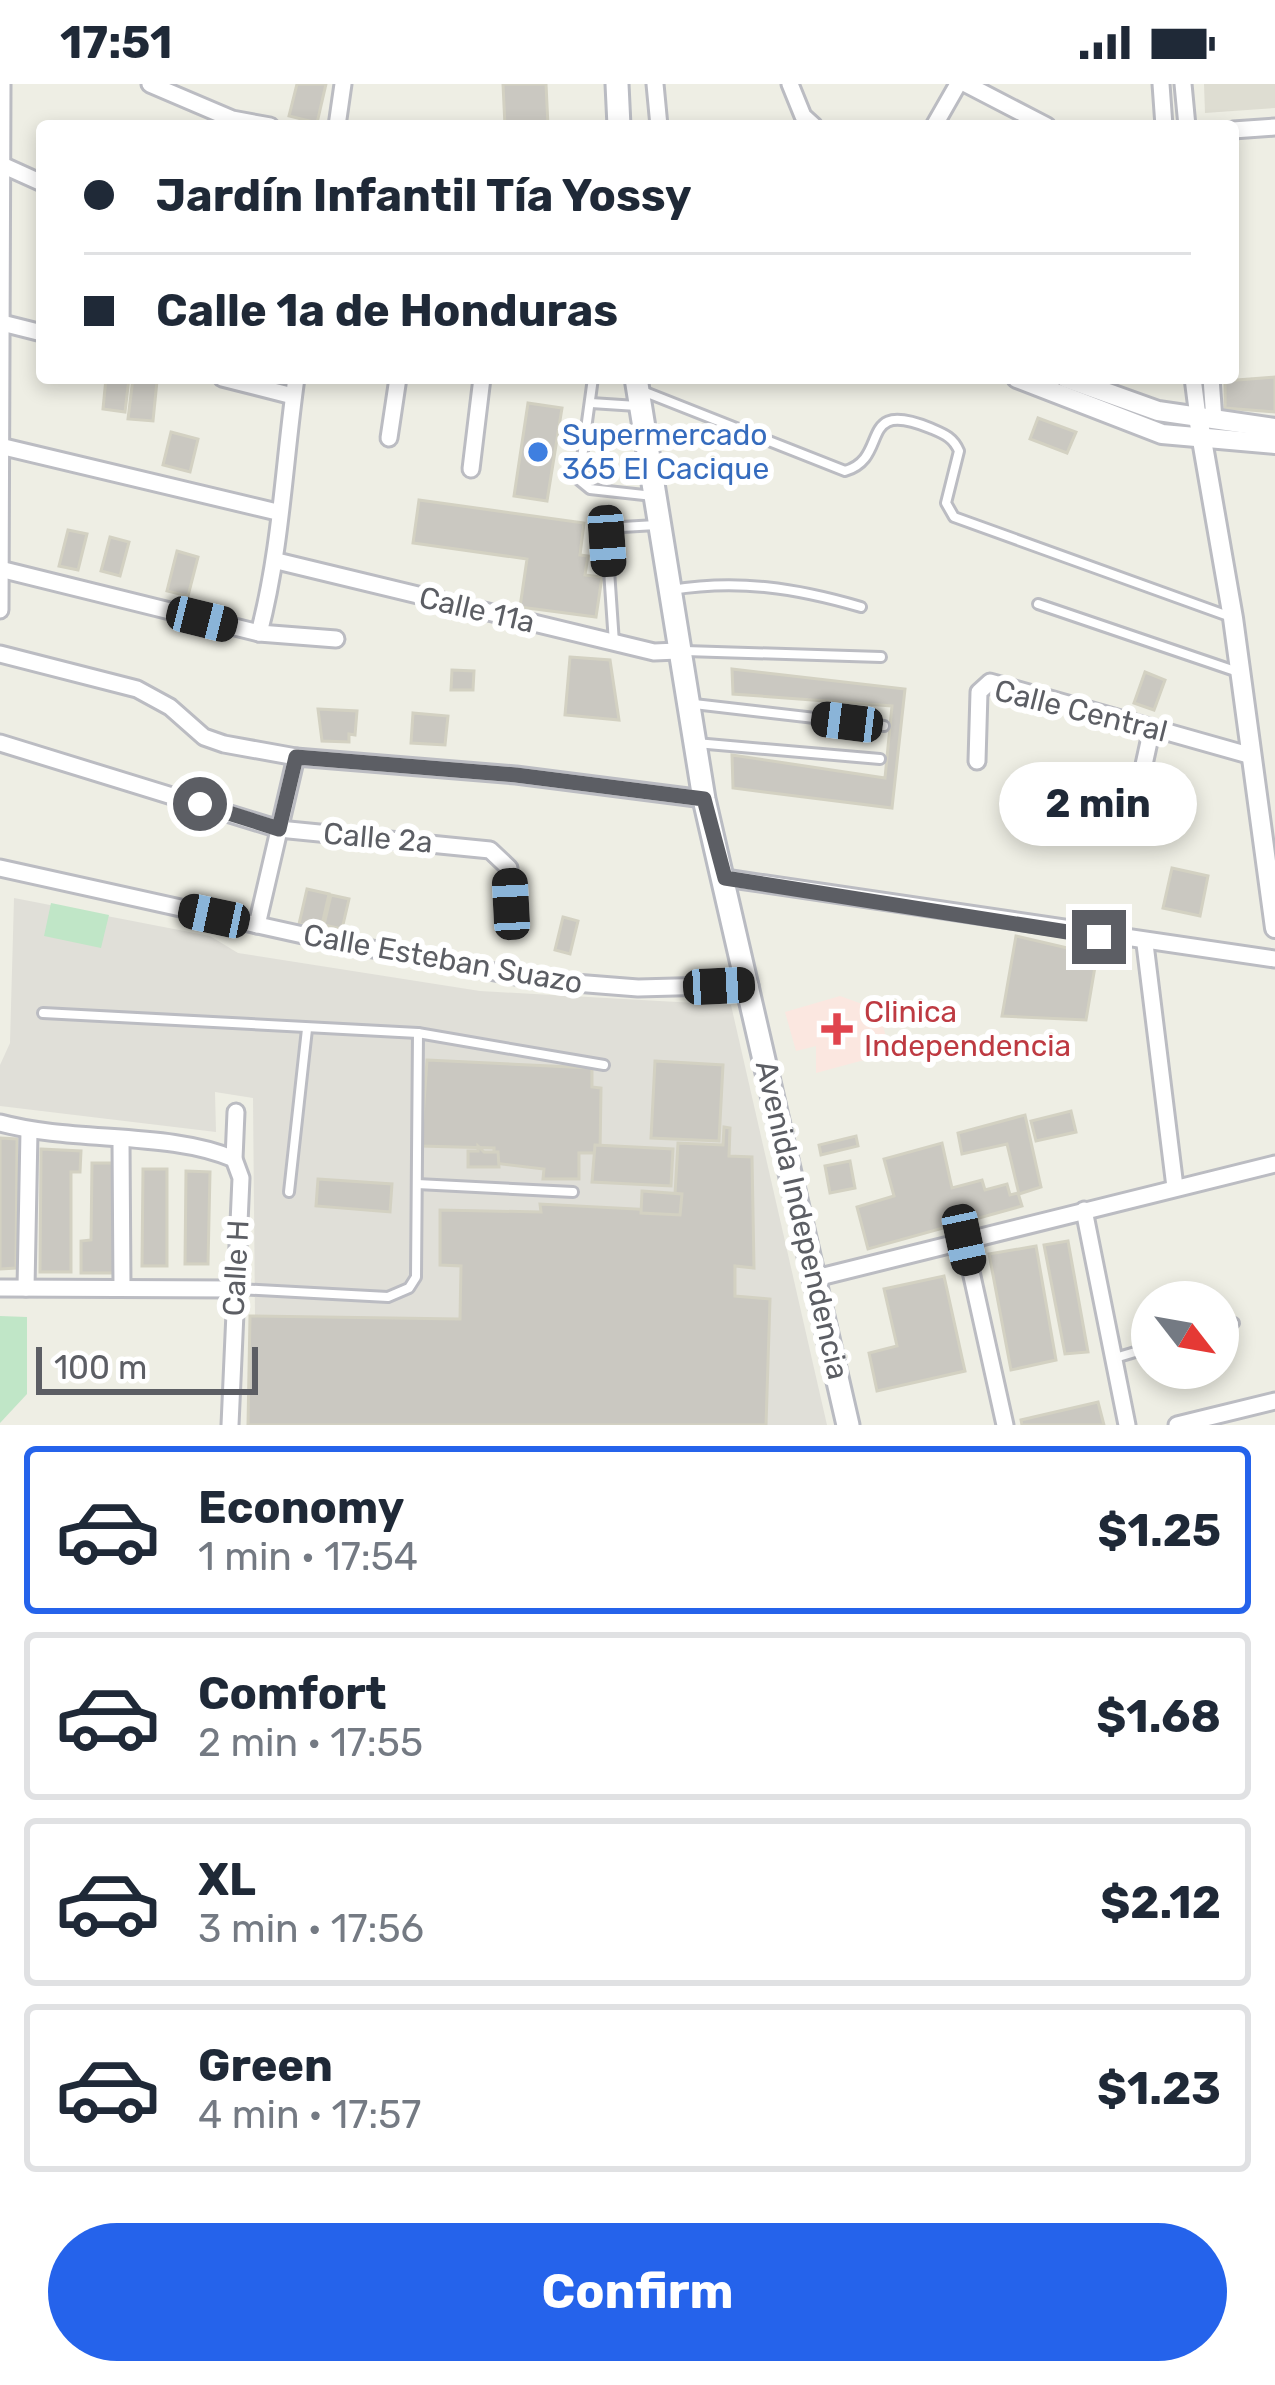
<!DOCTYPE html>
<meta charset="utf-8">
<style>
:root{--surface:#fff;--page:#f6f6f7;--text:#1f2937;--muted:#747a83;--line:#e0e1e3;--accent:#2563eb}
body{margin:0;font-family:Rubik,sans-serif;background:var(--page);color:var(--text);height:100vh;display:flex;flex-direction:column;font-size:45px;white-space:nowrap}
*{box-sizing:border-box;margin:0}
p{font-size:39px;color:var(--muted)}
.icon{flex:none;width:66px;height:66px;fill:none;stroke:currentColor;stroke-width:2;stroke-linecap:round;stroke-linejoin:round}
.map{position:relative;height:1341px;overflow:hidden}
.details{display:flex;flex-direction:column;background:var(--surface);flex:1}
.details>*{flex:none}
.top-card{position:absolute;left:36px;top:36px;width:1203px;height:264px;border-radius:12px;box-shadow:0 6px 18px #0003;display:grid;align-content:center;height:264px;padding:0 48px;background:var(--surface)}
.needle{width:78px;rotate:121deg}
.controls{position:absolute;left:1131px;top:1197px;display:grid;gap:24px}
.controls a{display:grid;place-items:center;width:108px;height:108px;border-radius:50%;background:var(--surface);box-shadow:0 6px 18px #0003;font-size:60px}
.scale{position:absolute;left:36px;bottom:30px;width:222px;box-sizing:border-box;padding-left:12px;border:6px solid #5c5e64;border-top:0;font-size:33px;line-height:42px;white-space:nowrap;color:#5c5e64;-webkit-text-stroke:9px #fff;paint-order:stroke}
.end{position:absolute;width:54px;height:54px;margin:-27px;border:15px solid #5c5e64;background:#fff;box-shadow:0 0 0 6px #fff}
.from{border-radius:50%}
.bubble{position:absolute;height:84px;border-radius:42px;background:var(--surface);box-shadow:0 6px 18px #0003;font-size:39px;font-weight:700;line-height:84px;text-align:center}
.car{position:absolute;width:36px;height:72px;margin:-36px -18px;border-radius:15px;box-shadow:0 0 9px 3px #0007;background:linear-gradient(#222 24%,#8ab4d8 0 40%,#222 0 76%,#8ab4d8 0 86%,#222 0)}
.top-card b{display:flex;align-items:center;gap:42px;height:114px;font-size:45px}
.top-card b+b{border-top:3px solid var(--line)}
.top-card i{width:30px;height:30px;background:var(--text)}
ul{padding:21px 0 0;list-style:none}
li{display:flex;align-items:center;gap:36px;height:168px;margin:0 24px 18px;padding:0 24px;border:6px solid var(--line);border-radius:12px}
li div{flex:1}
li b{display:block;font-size:45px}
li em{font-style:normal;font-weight:700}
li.current{border-color:var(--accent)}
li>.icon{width:108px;height:108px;stroke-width:1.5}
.action{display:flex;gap:24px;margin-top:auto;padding:24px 48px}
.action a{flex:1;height:138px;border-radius:72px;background:var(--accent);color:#fff;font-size:48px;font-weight:700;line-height:138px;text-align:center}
.status{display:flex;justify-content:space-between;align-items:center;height:84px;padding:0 60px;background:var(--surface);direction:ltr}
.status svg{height:33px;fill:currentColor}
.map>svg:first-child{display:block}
</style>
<div class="status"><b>17:51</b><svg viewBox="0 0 49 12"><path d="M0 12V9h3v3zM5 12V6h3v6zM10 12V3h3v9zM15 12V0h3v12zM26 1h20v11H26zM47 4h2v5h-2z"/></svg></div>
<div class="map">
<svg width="1275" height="1341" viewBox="0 0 1275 1341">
<rect width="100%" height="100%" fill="#eeeee4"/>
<polygon fill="#e0dfd8" points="14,814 210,852 238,869 480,907 731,921 827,1341 256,1341 253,1014 215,1008 216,1048 0,1022 0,981 10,959"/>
<polygon fill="#deddd2" points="1204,0 1275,0 1275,24 1205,29"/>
<polygon fill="#fbe7e0" points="840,912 879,926 890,969 816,989 816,962 796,967 785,928"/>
<g fill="#c0e6c7">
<polygon points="51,819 109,831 101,864 44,852"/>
<polygon points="0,1232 27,1233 27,1310 0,1339"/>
</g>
<g fill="#cac8c1" stroke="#d3d1c2" stroke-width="3">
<polygon points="297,0 326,0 317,39 289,32"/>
<polygon points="503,0 546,0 548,42 505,42"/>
<polygon points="1275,293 1275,328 1225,324 1225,297"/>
<polygon points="106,294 129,294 125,328 103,325"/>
<polygon points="133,294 157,297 153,337 128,335"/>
<polygon points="528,319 562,324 547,417 514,412"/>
<polygon points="1038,334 1076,348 1067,369 1030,355"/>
<polygon points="171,348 198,355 190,388 163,381"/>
<polygon points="419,416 584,439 580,471 588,472 585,491 602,493 596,533 520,523 527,475 413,459"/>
<polygon points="68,446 87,450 78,486 59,482"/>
<polygon points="110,453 129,458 120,492 101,487"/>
<polygon points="177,467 198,473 188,512 167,507"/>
<polygon points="570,573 610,576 619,636 565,631"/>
<polygon points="732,585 905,605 892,724 733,704 732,671 885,694 892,622 733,610"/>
<polygon points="452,586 474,587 473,606 451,606"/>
<polygon points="1145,588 1165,596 1154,626 1134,619"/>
<polygon points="318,625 357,627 355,651 349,650 349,658 322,657"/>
<polygon points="413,629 448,632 445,661 411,659"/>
<polygon points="1172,784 1208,792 1200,832 1163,824"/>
<polygon points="307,805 329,810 321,845 299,840"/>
<polygon points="331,811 349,815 342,845 324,841"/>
<polygon points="563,833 578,837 570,870 555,866"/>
<polygon points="1016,852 1097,871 1086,936 1002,932"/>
<polygon points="427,976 592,984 592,1003 601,1004 600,1069 579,1069 579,1095 543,1095 544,1085 494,1079 494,1064 421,1062"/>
<polygon points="655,977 723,981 719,1057 651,1054"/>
<polygon points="1071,1027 1076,1048 1036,1057 1031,1037"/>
<polygon points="1025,1031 1041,1103 1019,1110 1007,1060 962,1070 958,1049"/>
<polygon points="724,1043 730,1044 729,1072 752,1073 754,1184 735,1182 735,1212 770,1215 766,1341 248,1341 250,1232 460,1235 461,1182 440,1181 440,1126 541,1128 540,1120 674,1127 678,1059 723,1061"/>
<polygon points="856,1052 858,1062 821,1071 819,1061"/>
<polygon points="0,1054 17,1055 16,1184 0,1185"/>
<polygon points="942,1059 952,1104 982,1096 985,1106 1007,1100 1010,1111 1018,1109 1022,1122 868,1165 857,1123 894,1112 884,1075"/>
<polygon points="595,1061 673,1065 671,1102 592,1098"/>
<polygon points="478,1062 484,1068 498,1068 499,1083 468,1083 468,1067 478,1067"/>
<polygon points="41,1065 81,1067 80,1088 71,1088 71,1188 40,1188"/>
<polygon points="850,1077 855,1104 830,1109 825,1082"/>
<polygon points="92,1079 115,1079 114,1189 81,1189 81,1157 91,1156"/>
<polygon points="143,1085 167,1085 167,1182 142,1182"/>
<polygon points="186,1087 210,1088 208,1180 185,1180"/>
<polygon points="318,1095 392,1100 390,1128 316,1122"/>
<polygon points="642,1107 682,1110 680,1131 641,1129"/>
<polygon points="1068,1157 1088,1268 1065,1270 1044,1161"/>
<polygon points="1036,1162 1056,1276 1011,1286 989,1170"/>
<polygon points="944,1192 965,1287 877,1307 869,1269 897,1262 884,1205"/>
<polygon points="1098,1318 1104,1341 1022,1341 1021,1336"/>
</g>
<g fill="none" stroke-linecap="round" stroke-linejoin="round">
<defs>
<g id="service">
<polyline points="593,294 579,396 590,405 653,412"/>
<path d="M645 308 845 387C891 374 856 314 930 344 944 350 953 353 959 367L946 419 954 433 1231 533"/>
<polyline points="591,319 637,322"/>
<path d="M671 506C738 495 796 504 861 523"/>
<polyline points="1038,520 1238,588"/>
<polyline points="614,559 607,457 622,443 656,441"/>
<polyline points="685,567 881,573"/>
<polyline points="694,620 884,642"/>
<polyline points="696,659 880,675"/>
<polyline points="43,929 418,949 604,981"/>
<polyline points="417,1100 573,1108"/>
<polyline points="289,1108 307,945"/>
<polyline points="238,1205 388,1213 409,1204 416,1193 418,949"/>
<polyline points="1218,1244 1234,1239"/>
<polyline points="1115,1274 1152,1263"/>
</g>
<g id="minor">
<polyline points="150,0 232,35 270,42"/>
<polyline points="655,0 659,42"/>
<polyline points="790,0 803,32 814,42"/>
<polyline points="966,0 1047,42"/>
<polyline points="1161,0 1164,42"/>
<polyline points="1183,0 1187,42"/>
<polyline points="337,42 343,0"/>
<polyline points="934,42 958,0"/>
<polyline points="1233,46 1275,43"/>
<polyline points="0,80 42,99"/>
<polyline points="2,239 42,249"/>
<polyline points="222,294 293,312"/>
<polyline points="1193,294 1198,333"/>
<polyline points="1211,294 1214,336"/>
<polyline points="389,354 398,294"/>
<polyline points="0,362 277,428"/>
<polyline points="471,385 482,294"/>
<polyline points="277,477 654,568 678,567"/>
<polyline points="0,485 259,549 336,555"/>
<polyline points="0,526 2,0"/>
<path d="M259 549C281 466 284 379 296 294"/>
<polyline points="0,570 137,605 170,623 204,653 224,660 296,673 516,691 704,715"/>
<polyline points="0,659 279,745 490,766 509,784 511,820"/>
<polyline points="977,677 979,608 990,598 1252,672"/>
<polyline points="1130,745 1152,644"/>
<polyline points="0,784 330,857 537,896 638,904 750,901"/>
<polyline points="725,794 1275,875"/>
<polyline points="257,841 296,673"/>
<polyline points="1145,860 1175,1103"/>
<path d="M0 1039C73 1059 170 1047 234 1075"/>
<polyline points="121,1058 122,1204"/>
<polyline points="1084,1126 1127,1341"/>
<polyline points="964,1156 1005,1341"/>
<polyline points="816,1194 1275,1080"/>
<polyline points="0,1204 235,1205"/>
<polyline points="26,1204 29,1047"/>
<polyline points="230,1341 241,1094 234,1075 236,1028"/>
<polyline points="1177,1341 1275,1317"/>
</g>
<g id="tertiary">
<polyline points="1017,294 1162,350 1275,360"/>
<polyline points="1066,294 1158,327 1275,344"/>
<polyline points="1198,333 1233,534 1275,844"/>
</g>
<g id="secondary">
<polyline points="617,0 619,42"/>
<polyline points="636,294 704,715 848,1341"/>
</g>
</defs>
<use href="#service" stroke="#bbbcc2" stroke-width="14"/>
<use href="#minor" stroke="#bbbcc2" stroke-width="21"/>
<use href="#tertiary" stroke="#bbbcc2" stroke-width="24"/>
<use href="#secondary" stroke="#b9bbc2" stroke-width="27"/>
<use href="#service" stroke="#fff" stroke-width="8"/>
<use href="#minor" stroke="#fff" stroke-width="15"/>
<use href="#tertiary" stroke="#fff" stroke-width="18"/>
<use href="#secondary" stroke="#fff" stroke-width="21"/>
</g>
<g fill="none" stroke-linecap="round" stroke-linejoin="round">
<polyline stroke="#5c5e64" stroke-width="15" points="200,720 279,745 296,673 516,691 704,715 725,794 1099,853"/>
</g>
<circle fill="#3f7fe0" stroke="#fff" stroke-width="4.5" cx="538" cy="368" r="12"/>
<path fill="#e0444e" stroke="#fff" stroke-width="4.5" d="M831 927h12v12h12v12h-12v12h-12v-12h-12v-12h12z"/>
<g text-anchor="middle" stroke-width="12" stroke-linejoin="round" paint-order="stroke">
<g font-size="30" fill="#366cbe" stroke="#fff" text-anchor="start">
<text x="562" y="361">Supermercado<tspan x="562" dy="34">365 El Cacique</tspan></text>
</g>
<g font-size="30" fill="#5c5e64" stroke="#fff">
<text transform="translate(477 526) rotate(13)" y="10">Calle 11a</text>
<text transform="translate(1081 627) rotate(14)" y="10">Calle Central</text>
<text transform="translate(378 754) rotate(5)" y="10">Calle 2a</text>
<text transform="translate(443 875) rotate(10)" y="10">Calle Esteban Suazo</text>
<text transform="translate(802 1136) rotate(77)" y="10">Avenida Independencia</text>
<text transform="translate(236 1184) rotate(-87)" y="10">Calle H</text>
</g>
<g font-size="30" fill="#be3a42" stroke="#fff" text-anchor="start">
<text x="864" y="938">Clinica<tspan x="864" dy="34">Independencia</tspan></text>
</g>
</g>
</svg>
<div class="controls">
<a><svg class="needle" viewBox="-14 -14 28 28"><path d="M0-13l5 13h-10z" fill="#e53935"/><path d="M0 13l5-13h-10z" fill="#747a83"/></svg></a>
</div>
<div class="scale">100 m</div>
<i class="end from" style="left:200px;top:720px"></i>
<i class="end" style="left:1099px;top:853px"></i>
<div class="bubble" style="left:999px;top:678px;width:198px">2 min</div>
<i class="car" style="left:607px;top:457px;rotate:176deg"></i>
<i class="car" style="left:202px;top:535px;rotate:104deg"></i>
<i class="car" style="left:847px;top:638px;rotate:277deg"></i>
<i class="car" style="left:511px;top:820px;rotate:357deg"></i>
<i class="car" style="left:214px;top:832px;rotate:282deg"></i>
<i class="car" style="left:719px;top:902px;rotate:87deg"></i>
<i class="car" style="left:964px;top:1156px;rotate:168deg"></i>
<div class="top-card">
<b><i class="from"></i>Jardín Infantil Tía Yossy</b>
<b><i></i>Calle 1a de Honduras</b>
</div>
</div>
<section class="details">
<ul>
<li class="current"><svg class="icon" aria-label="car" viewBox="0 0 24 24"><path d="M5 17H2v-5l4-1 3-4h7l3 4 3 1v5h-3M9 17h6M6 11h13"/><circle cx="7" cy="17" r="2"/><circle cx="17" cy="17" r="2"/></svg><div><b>Economy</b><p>1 min · 17:54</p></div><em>$1.25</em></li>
<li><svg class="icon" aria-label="car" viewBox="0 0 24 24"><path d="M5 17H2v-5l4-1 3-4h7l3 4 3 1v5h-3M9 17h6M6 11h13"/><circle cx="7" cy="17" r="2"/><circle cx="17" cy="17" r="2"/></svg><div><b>Comfort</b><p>2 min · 17:55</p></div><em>$1.68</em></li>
<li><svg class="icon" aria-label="car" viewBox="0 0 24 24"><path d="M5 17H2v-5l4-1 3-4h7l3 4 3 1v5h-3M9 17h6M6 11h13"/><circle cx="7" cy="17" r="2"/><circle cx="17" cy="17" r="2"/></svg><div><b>XL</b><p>3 min · 17:56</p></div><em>$2.12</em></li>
<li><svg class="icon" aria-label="car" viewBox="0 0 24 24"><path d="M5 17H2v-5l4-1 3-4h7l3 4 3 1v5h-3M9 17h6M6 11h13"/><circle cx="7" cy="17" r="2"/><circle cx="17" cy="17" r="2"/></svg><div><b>Green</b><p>4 min · 17:57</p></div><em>$1.23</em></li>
</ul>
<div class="action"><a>Confirm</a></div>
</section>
